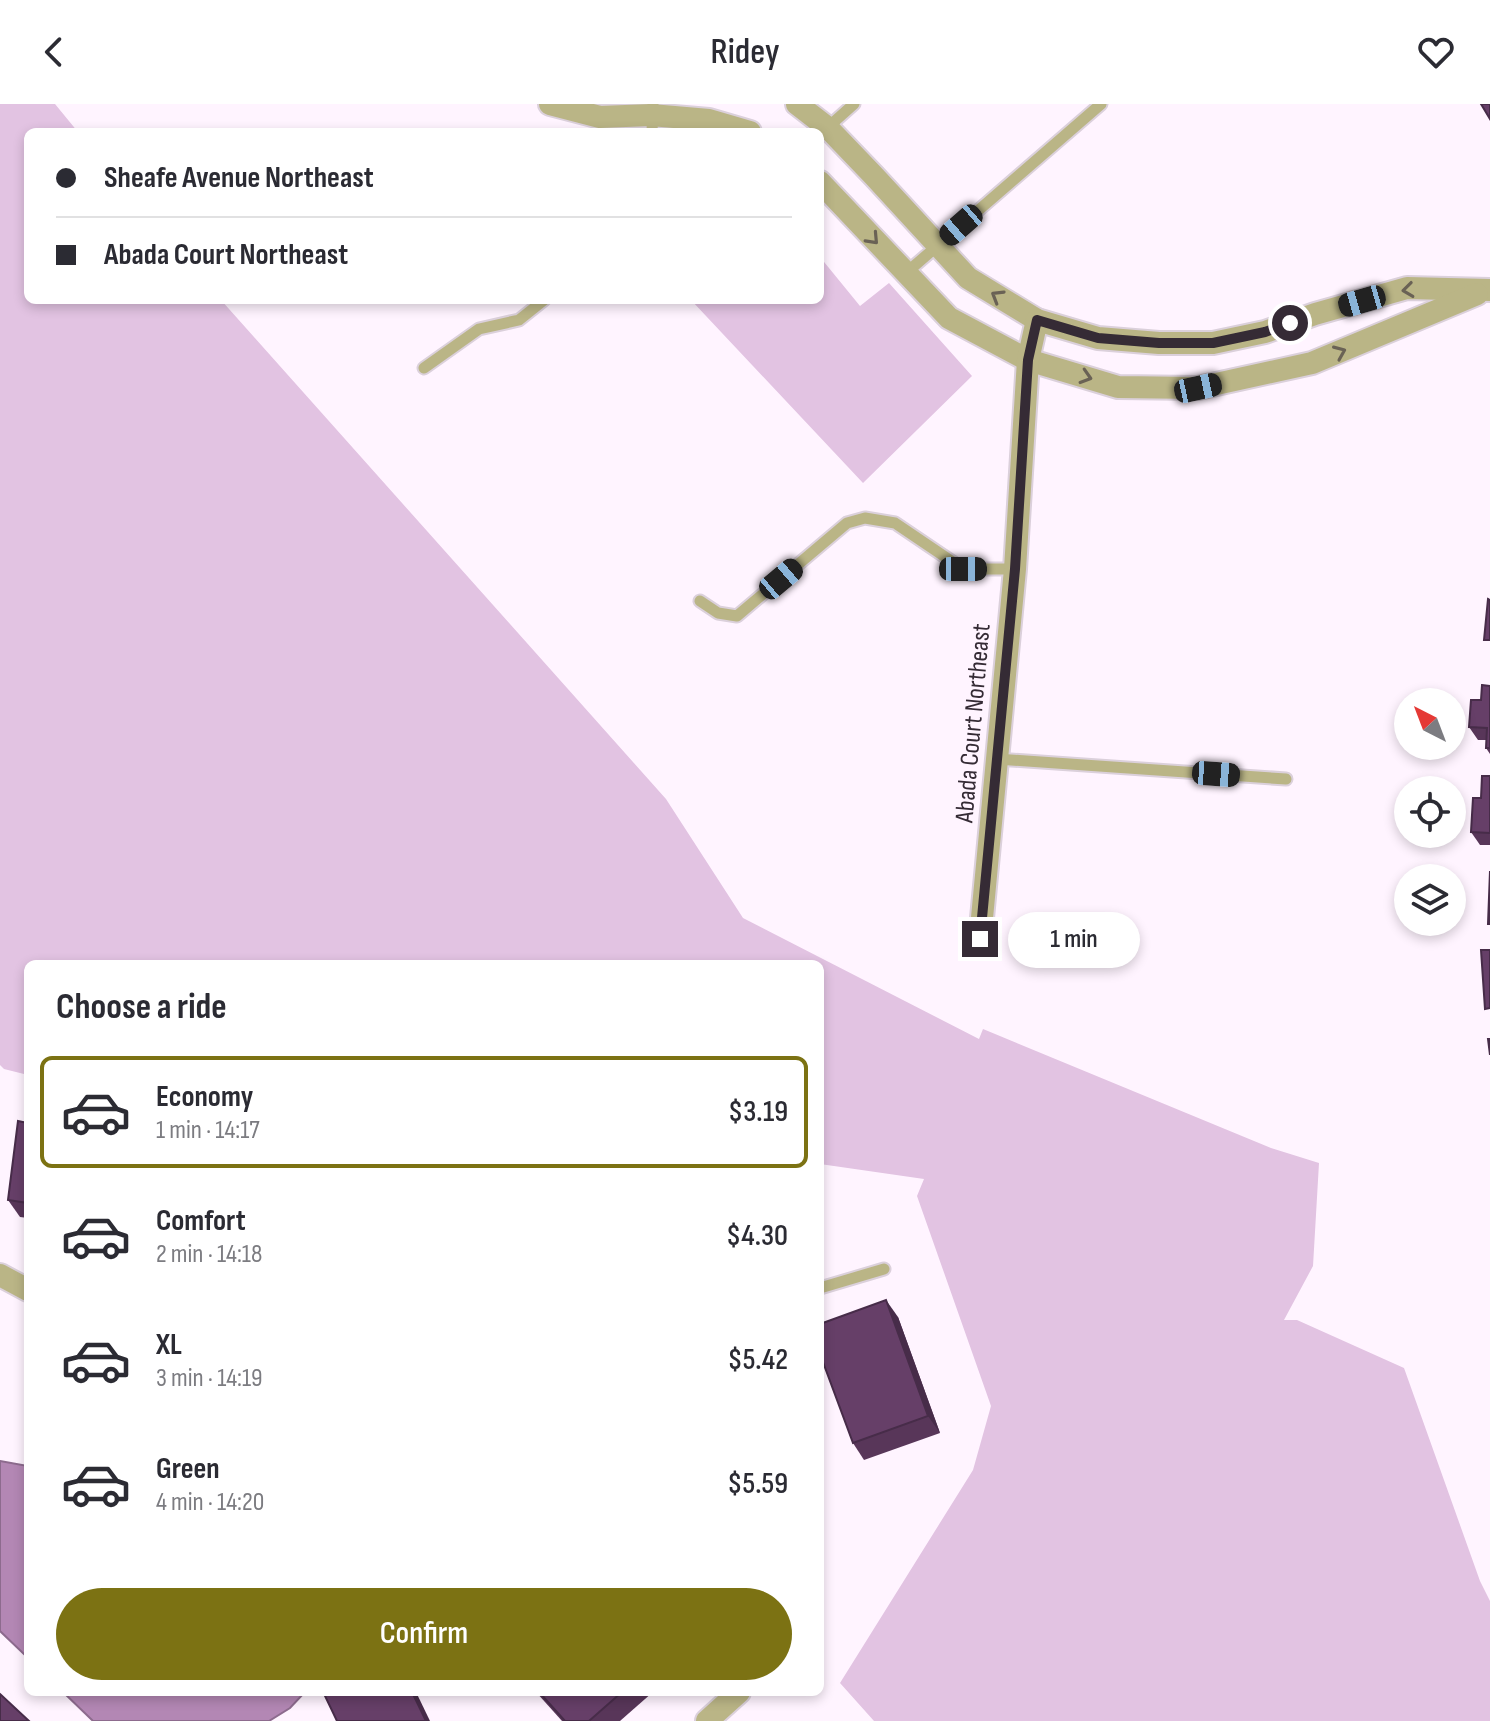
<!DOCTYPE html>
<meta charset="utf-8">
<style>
:root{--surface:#fff;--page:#f7f7f7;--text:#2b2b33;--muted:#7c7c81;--line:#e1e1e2;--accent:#7c7213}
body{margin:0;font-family:"Sofia Sans Condensed",sans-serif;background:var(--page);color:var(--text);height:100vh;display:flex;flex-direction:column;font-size:30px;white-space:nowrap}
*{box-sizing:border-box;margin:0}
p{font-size:26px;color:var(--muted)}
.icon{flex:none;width:44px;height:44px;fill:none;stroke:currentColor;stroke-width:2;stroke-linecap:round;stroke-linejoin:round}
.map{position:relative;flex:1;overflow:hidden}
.side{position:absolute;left:24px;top:856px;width:800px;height:736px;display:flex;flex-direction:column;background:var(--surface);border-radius:12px;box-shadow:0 4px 12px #0003}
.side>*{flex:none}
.hud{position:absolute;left:24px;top:24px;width:800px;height:176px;border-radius:12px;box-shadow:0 4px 12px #0003;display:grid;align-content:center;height:176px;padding:0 32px;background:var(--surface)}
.needle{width:52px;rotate:318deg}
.buttons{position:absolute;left:1394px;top:584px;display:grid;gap:16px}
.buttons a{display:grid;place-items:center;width:72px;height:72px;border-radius:50%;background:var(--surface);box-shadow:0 4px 12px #0003;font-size:40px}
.end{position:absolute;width:36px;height:36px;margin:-18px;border:10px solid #352b35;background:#fff;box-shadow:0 0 0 4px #fff}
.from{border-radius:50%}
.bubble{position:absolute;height:56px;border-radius:28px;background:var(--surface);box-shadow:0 4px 12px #0003;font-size:26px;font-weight:600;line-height:56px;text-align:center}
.car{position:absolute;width:24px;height:48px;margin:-24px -12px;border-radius:10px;box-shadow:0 0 6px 2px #0007;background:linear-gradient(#222 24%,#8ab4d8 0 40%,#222 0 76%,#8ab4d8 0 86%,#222 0)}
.hud b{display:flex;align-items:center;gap:28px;height:76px;font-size:30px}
.hud b+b{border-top:2px solid var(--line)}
.hud i{width:20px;height:20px;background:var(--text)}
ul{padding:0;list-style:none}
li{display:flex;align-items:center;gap:24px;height:112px;margin:0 16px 12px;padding:0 16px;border:4px solid transparent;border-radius:12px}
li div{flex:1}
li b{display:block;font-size:30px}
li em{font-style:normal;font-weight:600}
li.current{border-color:var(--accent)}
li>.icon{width:72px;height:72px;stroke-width:1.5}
h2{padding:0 32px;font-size:36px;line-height:96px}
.cta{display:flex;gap:16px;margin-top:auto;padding:16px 32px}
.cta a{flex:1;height:92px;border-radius:48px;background:var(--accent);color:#fff;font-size:32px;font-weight:600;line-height:92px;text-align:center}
header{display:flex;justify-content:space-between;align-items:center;height:104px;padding:0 32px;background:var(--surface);font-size:36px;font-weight:600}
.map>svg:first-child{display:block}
</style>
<header><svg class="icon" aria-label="back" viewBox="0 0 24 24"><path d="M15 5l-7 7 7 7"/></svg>Ridey<svg class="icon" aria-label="heart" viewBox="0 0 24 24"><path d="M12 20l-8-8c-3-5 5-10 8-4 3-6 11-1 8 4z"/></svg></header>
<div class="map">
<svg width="1490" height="1617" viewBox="0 0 1490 1617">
<rect width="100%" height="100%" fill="#fff4ff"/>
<g fill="#e2c3e2">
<polygon points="0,0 55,0 78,28 28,28 28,196 221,196 666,695 743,814 979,935 983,925 1271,1044 1319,1059 1313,1162 1284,1216 1297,1216 1404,1264 1480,1477 1490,1497 1490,1617 874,1617 840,1579 973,1366 991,1302 917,1092 924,1075 820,1060 820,860 28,860 28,971 4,965 0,961"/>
<polygon points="820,153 860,202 889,179 972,272 863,379 691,196 820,196"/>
</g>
<g fill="#b387b4" stroke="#8d6b8e" stroke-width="2">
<polygon points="0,1357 28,1362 28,1554 0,1527"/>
<polygon points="63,1588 305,1588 290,1604 269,1617 93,1617"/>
</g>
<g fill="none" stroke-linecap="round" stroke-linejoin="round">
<defs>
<g id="service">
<polyline points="826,25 854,0"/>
<polyline points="652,28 653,0"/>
<polyline points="906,169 1101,0"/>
<polyline points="424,264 479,225 519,216 544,196"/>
<polyline points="700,497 718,509 737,512 847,419 865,414 895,419 963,465 1015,465"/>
<polyline points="997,655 1286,675"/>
<polyline points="820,1184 884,1165"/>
</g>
<g id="minor">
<polyline points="550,0 600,13 651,11 709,16 750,28"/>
<polyline points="797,0 828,24 874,72 968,174 1037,216 1098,234 1159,239 1213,239 1265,228 1315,210 1407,184 1490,186"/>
<polyline points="820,78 949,214 1028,256 1118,283 1198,284 1312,259 1477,190"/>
<polyline points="980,835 1015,465 1028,256 1037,216"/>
<polyline points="0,1171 28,1186"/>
<polyline points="707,1617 739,1588"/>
</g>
</defs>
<use href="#service" stroke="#dbd0db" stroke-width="15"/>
<use href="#minor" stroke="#dbd0db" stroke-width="26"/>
<use href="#service" stroke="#bab586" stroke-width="11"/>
<use href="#minor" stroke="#bab586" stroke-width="22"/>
</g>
<g fill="#583659">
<polygon points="1490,582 1490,650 1486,644 1486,636 1478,636 1469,623"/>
<polygon points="1490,672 1490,741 1480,741 1471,728 1481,694"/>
<polygon points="28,1019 28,1114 20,1113 8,1096"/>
<polygon points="898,1213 940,1329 864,1356 853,1339"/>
<polygon points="536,1588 653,1588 620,1617 562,1617"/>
</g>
<g fill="#472c49">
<polygon points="886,1196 898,1213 940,1329 928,1312"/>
<polygon points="412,1588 416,1588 430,1617 426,1617"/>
</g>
<g fill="#663f68" stroke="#472c49" stroke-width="2">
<polygon points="1481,0 1490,0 1490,15"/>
<polygon points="1488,495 1490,496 1490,536 1484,536"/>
<polygon points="1482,581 1490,582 1490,644 1486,644 1487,624 1469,623 1471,596 1481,596"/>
<polygon points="1482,672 1490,672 1490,729 1471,728 1473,694 1481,694"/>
<polygon points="1490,767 1490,820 1488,820"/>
<polygon points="1481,846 1490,846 1490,904 1485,905"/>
<polygon points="1488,935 1490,935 1490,951"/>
<polygon points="18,1017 28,1019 28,1099 8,1096"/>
<polygon points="886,1196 928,1312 853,1339 820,1250 820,1220"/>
<polygon points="332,1588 412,1588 426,1617 337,1617 325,1592"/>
<polygon points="539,1588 622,1588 589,1617 565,1617"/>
<polygon points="0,1590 29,1617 0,1617"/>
</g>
<defs><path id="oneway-chevron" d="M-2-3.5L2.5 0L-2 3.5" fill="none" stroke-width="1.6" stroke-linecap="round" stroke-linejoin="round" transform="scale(2)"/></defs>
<g stroke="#6a6255">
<use href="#oneway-chevron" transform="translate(873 135) rotate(47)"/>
<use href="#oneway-chevron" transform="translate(1408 186) rotate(173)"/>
<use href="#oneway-chevron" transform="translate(997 192) rotate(-149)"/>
<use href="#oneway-chevron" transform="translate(1340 248) rotate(-23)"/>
<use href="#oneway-chevron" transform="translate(1086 273) rotate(17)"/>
</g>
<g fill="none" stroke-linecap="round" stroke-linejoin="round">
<polyline stroke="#352b35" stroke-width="10" points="980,835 1015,465 1028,256 1037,216 1098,234 1159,239 1213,239 1265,228 1290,219"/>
</g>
<g text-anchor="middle" stroke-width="8" stroke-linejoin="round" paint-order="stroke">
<g font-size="26" fill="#352b35" stroke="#fff4ff">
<text transform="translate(972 619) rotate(-85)" y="9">Abada Court Northeast</text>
</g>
</g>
</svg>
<div class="buttons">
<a><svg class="needle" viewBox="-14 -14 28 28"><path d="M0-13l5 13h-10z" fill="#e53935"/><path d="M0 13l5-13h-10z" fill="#7c7c81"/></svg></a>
<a><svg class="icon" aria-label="locate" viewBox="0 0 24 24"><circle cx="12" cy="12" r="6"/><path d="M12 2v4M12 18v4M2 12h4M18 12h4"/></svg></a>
<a><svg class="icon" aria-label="layers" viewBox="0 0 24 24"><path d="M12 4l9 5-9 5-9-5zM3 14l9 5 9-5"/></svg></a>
</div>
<i class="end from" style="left:1290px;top:219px"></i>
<i class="end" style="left:980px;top:835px"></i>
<div class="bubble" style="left:1008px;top:808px;width:132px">1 min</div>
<i class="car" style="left:961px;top:121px;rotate:229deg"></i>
<i class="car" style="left:1362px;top:197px;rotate:254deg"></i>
<i class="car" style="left:1198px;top:284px;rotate:78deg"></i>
<i class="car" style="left:963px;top:465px;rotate:90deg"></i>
<i class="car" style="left:781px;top:475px;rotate:50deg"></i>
<i class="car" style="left:1216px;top:670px;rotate:94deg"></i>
<div class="hud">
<b><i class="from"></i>Sheafe Avenue Northeast</b>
<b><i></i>Abada Court Northeast</b>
</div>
<section class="side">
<h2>Choose a ride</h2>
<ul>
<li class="current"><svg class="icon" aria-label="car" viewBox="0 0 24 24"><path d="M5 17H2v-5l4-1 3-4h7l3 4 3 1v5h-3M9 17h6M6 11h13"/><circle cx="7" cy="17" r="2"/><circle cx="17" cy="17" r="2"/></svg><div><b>Economy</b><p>1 min · 14:17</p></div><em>$3.19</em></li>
<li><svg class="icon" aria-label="car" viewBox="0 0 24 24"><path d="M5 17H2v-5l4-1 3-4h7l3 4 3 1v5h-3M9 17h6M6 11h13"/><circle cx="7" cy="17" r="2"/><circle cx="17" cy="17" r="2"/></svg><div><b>Comfort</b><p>2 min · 14:18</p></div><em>$4.30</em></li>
<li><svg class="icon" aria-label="car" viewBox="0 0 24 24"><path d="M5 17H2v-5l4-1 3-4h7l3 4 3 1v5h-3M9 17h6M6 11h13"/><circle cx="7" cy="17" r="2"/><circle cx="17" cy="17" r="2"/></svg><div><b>XL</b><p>3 min · 14:19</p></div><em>$5.42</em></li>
<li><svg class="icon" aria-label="car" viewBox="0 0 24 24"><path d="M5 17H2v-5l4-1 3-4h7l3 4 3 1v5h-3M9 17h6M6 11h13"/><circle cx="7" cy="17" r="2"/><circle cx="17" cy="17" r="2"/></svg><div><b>Green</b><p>4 min · 14:20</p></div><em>$5.59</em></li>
</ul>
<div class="cta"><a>Confirm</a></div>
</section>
</div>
